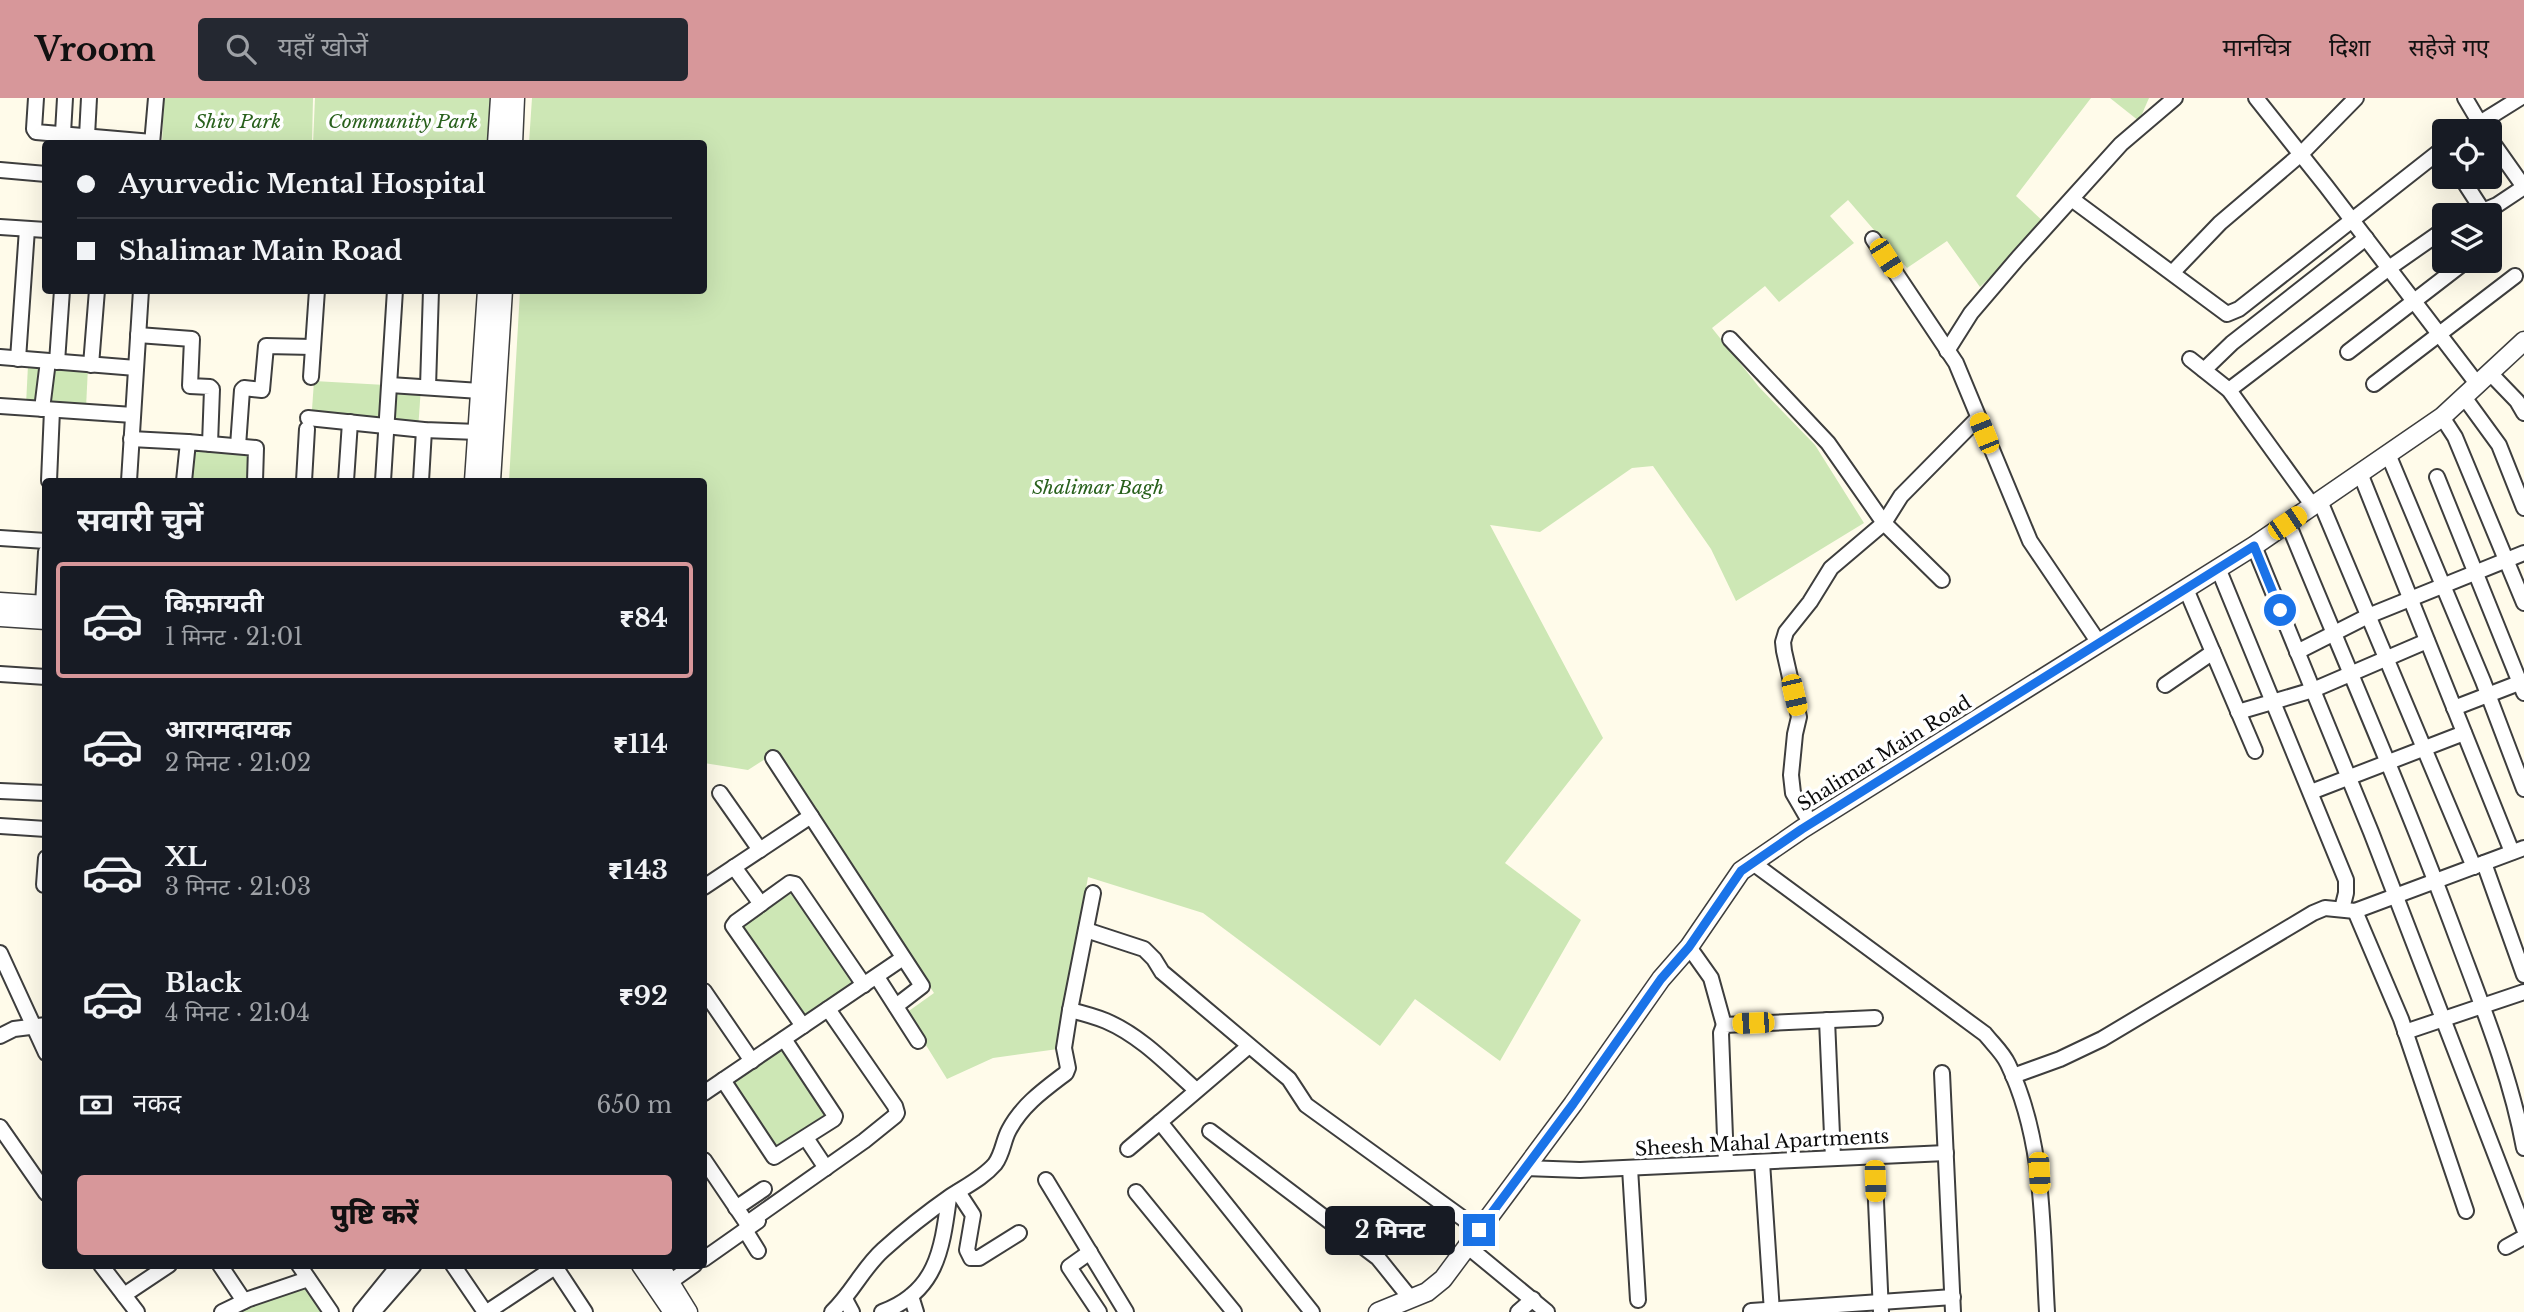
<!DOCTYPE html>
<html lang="hi">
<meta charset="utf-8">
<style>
:root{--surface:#171b24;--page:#242831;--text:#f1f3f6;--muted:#9ea1a6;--line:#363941;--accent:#d7979a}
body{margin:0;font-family:"Libre Baskerville","Noto Sans Devanagari",serif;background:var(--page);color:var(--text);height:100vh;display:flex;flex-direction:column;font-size:26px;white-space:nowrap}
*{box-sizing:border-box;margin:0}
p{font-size:23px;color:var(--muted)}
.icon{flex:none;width:38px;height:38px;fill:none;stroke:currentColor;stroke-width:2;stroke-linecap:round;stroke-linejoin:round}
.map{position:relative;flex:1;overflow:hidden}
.sheet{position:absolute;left:42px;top:380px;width:665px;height:791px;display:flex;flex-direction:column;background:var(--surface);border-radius:7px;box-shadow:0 7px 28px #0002}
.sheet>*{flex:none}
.top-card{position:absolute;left:42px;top:42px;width:665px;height:154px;border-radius:7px;box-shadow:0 7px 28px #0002;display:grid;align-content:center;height:154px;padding:0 35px;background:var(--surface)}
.fabs{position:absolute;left:2432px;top:21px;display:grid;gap:14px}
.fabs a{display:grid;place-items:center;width:70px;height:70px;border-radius:7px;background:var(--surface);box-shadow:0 7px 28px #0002;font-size:35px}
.end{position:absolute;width:32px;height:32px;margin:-16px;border:9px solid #1a73e8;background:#fff;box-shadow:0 0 0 4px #fff}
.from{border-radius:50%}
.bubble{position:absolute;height:49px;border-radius:7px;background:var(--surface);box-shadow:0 7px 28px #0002;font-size:23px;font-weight:800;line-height:49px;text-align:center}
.car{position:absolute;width:21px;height:42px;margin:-21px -10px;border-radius:9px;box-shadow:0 0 5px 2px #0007;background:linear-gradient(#f5c518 24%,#345 0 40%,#f5c518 0 76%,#345 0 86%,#f5c518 0)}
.top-card b{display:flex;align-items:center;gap:24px;height:66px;font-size:26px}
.top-card b+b{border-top:2px solid var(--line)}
.top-card i{width:18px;height:18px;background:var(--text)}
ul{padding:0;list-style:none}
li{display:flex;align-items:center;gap:21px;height:116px;margin:0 14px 10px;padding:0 21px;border:4px solid transparent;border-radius:7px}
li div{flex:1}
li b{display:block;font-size:26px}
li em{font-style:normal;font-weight:800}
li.current{border-color:var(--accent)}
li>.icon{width:63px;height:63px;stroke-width:1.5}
h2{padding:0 35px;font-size:32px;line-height:84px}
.pay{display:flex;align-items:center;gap:18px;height:77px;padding:0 35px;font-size:26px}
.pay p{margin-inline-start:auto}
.action{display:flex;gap:14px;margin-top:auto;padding:14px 35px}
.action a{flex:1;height:80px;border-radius:7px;background:var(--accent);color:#111;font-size:28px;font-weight:800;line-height:80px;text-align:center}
header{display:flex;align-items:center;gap:42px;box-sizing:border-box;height:98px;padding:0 35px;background:var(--accent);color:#111}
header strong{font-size:33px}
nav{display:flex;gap:38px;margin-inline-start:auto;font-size:24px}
.search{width:490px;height:63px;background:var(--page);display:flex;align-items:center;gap:18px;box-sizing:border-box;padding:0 24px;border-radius:7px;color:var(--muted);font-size:26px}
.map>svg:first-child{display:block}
</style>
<header>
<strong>Vroom</strong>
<div class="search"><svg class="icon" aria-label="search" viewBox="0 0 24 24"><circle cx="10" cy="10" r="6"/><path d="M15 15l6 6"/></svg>यहाँ खोजें</div>
<nav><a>मानचित्र</a><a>दिशा</a><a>सहेजे गए</a></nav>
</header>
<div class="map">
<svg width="2524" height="1214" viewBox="0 0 2524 1214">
<rect width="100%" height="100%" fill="#fffbea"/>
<g fill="#cde7b5">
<polygon points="164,0 313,0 312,45 162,45"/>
<polygon points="315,0 494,0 491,45 313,46"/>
<polygon points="532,0 2091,0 2016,98 2046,126 1980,189 1947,143 1907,170 1848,102 1830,118 1854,145 1779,204 1765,188 1712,230 1759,289 1815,347 1864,425 1736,503 1711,451 1653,368 1632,370 1540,434 1490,427 1603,640 1505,765 1581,822 1500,963 1415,901 1380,948 1203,815 1088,779 1058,951 993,960 947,981 906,915 934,895 776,654 748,672 704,665 704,383 509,383 520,193 704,192 704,46 529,45"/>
<polygon points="2110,0 2149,0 2139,23"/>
<polygon points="28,267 88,269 86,310 26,307"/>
<polygon points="314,283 421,289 418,332 311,326"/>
<polygon points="191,349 252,353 250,383 189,383"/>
<polygon points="792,788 859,886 803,924 737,827"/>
<polygon points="784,947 831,1019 776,1055 729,983"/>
<polygon points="305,1187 323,1214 235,1214 247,1206"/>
</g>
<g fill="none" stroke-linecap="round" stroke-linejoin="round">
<defs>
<g id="minor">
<polyline points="36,0 34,31 36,34 152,44"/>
<polyline points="2256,0 2326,88 2478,287"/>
<polyline points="2465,0 2484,32"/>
<polyline points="2467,33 2520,0"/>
<polyline points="63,35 65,0"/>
<polyline points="87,38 89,0"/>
<polyline points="152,46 156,0"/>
<polyline points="0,72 46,76"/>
<polyline points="2461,79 2483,113"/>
<polyline points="2073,102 2227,216 2239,211 2445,49"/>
<polyline points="2473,117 2497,107 2524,89 2490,41"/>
<polyline points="0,129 46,132"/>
<polyline points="1873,141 1956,265 2030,443 2099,545"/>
<polyline points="2173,174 2220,125 2301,56 2356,0"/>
<polyline points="138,237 192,241 190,288 210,289 212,291 210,346"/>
<polyline points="1730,241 1828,345 1884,425 1942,482"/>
<polyline points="1947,253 1971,215 2018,160 2121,46 2175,0"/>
<polyline points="2348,254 2466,163"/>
<polyline points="0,259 136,270"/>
<polyline points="18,261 27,131"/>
<polyline points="2190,261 2229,292 2313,408"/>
<polyline points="57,264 62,192"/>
<polyline points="91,267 97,192"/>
<polyline points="2204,272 2232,245 2366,140"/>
<polyline points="2490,275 2517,303 2524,315"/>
<polyline points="311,279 317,192"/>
<polyline points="2374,286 2515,178"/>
<polyline points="390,287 480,293"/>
<polyline points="428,289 431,192"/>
<polyline points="2229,292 2389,170 2445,131"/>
<polyline points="2464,299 2499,347 2524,410"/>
<polyline points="0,308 133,317"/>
<polyline points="42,311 48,263"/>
<polyline points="2442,319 2455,339 2524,505"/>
<polyline points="308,320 424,332 478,334"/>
<polyline points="131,341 188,344"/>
<polyline points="238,348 242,292 244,290 262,292 266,248 313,249"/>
<polyline points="2388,356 2483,583 2524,691"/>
<polyline points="2360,375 2512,754"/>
<polyline points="2437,379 2524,595"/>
<polyline points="49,383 52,312"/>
<polyline points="129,383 141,192"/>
<polyline points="184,383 188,344 256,350 255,383"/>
<polyline points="304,383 307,331"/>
<polyline points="346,383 350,324"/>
<polyline points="383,383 395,192"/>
<polyline points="421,383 424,332"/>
<polyline points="2320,403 2474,769"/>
<path d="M2288 425C2345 564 2406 702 2458 843 2483 910 2511 979 2524 1050"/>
<polyline points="0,440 46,443"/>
<polyline points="2254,448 2371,734 2524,1131"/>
<polyline points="2218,470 2346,782 2346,795 2342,811"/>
<polyline points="2186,491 2255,653"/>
<polyline points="43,507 46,454"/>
<polyline points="2297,554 2368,518 2524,455"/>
<polyline points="0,576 46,579"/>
<polyline points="2165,587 2213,554"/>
<polyline points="2454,610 2524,583"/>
<polyline points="2238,614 2313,592 2427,543"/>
<polyline points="773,660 922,888 896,908"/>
<polyline points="0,693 46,695"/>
<polyline points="2311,694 2464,635"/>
<polyline points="720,695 760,752"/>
<polyline points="1811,726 1793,695 1791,677 1795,636 1799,619 1784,553 1783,544 1786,534 1810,504 1831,470 1884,425 1901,398 1978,320"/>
<polyline points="0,728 46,731"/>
<path d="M1753 765 1985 936C1993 946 2003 955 2008 966 2045 1043 2042 1131 2047 1214"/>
<polyline points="2484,765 2524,877"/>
<polyline points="734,769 761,806"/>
<polyline points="44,787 46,760"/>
<polyline points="704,789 811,718"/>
<polyline points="2355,813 2401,921 2466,1113"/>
<polyline points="1086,832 1144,851 1154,861 1162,874 1289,981 1306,1007 1479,1132"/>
<polyline points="1689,849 1711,880 1724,927"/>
<polyline points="0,855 46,955"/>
<polyline points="877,879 918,943"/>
<polyline points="704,893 752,963"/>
<path d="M1070 912C1082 915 1094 918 1106 923 1141 938 1168 967 1196 992"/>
<polyline points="1827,922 1833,1060"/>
<polyline points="803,928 733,828 736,824 790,785 795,786 864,887"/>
<polyline points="2405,934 2524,894"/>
<polyline points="0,938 14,931 46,927"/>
<polyline points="1249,948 1160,1024 1312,1214"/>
<polyline points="1942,975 1953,1214"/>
<polyline points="2013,978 2060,961 2102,941 2313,815 2325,810 2355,813 2524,750"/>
<polyline points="723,982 774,1059 834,1021 835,1018 784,941"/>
<polyline points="704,995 903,860"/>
<polyline points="0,1029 46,1095"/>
<polyline points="1210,1033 1378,1160 1411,1201"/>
<polyline points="806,1040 826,1070"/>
<polyline points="1128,1051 1160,1024"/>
<polyline points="1874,1059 1881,1214"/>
<polyline points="704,1062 746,1124 749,1124 864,1043 895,1018 897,1015 895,1008 828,911"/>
<polyline points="1762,1064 1772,1214"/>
<polyline points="1726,1065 1721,935 1724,927 1875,920"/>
<polyline points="1525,1070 1580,1072 1946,1055"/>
<polyline points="1630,1070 1638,1202"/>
<polyline points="1046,1082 1126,1214"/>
<polyline points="958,1094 973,1117 967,1152 971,1160 979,1160 1019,1135"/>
<polyline points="1136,1094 1234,1214"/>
<polyline points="736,1110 764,1091"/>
<polyline points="745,1132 758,1153"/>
<polyline points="1467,1148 1547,1214"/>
<polyline points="2506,1149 2524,1139"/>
<polyline points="1090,1154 1069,1169 1099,1214"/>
<polyline points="704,1161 758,1123"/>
<polyline points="101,1167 137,1214"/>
<polyline points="220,1167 244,1203"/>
<polyline points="299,1167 331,1214"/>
<polyline points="453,1167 485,1214"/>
<polyline points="554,1167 585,1214"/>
<polyline points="670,1184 694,1167"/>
<polyline points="124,1197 169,1167"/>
<polyline points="911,1198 916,1214"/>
<polyline points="845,1201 852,1214"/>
<polyline points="1751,1213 1953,1199"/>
<polyline points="222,1214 249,1201 308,1181"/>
<polyline points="361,1214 399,1167"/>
<polyline points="373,1214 414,1167"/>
<polyline points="487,1214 555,1169"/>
<path d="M832 1214C852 1195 863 1170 883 1152 904 1133 928 1114 951 1098 966 1088 983 1080 995 1066 1003 1055 1003 1043 1009 1032 1022 1007 1045 991 1066 975L1068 970 1064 950 1070 912 1093 795"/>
<path d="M882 1214C937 1194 942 1151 949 1100"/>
<polyline points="1518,1214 1533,1201"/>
</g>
<g id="tertiary">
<polyline points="497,46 500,0"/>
<polyline points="513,46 515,0"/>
<polyline points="474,383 487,192"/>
<polyline points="491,383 503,192"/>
<polyline points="0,504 46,507"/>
<polyline points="0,519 46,522"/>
<polyline points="641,1167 673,1214"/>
<polyline points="659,1167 688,1214"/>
<polyline points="1378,1214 1427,1194 1443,1181 1573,1006 1661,881 1689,849 1741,773 1802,731 2254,448 2442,319 2524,243"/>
</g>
</defs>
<use href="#minor" stroke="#3e3e3e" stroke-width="18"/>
<use href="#tertiary" stroke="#3e3e3e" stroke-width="21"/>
<use href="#minor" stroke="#fff" stroke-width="14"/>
<use href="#tertiary" stroke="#fff" stroke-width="18"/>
</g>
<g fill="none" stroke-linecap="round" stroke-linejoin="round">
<polyline stroke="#1a73e8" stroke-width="9" points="1479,1132 1573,1006 1661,881 1689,849 1741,773 1802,731 2254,448 2280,512"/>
</g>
<g text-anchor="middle" stroke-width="7" stroke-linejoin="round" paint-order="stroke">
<g font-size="19" font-style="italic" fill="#29611d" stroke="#fff">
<text x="238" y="30">Shiv Park</text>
<text x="403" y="30">Community Park</text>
<text x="1098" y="396">Shalimar Bagh</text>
</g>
<g font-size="19" fill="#0b0b0b" stroke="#fff">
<text transform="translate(1884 655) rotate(-32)" y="7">Shalimar Main Road</text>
<text transform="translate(1762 1044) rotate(-3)" y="7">Sheesh Mahal Apartments</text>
</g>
</g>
</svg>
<div class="fabs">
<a><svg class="icon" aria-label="locate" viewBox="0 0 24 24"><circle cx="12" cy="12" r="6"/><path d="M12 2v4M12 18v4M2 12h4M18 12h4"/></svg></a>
<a><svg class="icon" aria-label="layers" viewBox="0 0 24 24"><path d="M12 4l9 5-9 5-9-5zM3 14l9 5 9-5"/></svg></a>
</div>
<i class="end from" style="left:2280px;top:512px"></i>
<i class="end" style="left:1479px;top:1132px"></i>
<div class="bubble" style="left:1325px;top:1108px;width:130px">2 मिनट</div>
<i class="car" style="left:1886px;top:160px;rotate:147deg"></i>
<i class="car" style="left:1984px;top:335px;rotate:338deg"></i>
<i class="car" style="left:2287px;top:425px;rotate:56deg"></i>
<i class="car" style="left:1794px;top:597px;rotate:167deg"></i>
<i class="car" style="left:1753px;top:925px;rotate:268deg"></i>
<i class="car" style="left:2039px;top:1075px;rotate:177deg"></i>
<i class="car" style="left:1875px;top:1083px;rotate:178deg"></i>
<div class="top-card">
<b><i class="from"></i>Ayurvedic Mental Hospital</b>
<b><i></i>Shalimar Main Road</b>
</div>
<section class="sheet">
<h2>सवारी चुनें</h2>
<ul>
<li class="current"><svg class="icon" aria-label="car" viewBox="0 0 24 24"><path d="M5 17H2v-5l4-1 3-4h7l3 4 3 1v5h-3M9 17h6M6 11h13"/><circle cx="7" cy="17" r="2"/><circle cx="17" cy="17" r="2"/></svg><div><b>किफ़ायती</b><p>1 मिनट · 21:01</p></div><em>₹84</em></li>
<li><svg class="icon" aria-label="car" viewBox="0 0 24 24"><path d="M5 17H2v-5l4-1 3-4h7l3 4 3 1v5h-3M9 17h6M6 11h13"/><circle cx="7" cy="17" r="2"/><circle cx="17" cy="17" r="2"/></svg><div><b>आरामदायक</b><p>2 मिनट · 21:02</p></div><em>₹114</em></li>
<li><svg class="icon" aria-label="car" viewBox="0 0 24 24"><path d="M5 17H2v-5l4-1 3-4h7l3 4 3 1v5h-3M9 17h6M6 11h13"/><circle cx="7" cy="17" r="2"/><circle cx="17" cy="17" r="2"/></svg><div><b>XL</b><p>3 मिनट · 21:03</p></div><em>₹143</em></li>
<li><svg class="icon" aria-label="car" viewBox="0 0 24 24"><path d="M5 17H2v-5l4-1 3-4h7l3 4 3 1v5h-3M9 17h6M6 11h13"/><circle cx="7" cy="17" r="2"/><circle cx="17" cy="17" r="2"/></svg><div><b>Black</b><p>4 मिनट · 21:04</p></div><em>₹92</em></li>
</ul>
<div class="pay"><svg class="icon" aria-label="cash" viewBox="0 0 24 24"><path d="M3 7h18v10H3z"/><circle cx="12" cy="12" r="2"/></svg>नकद<p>650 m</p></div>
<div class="action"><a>पुष्टि करें</a></div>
</section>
</div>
